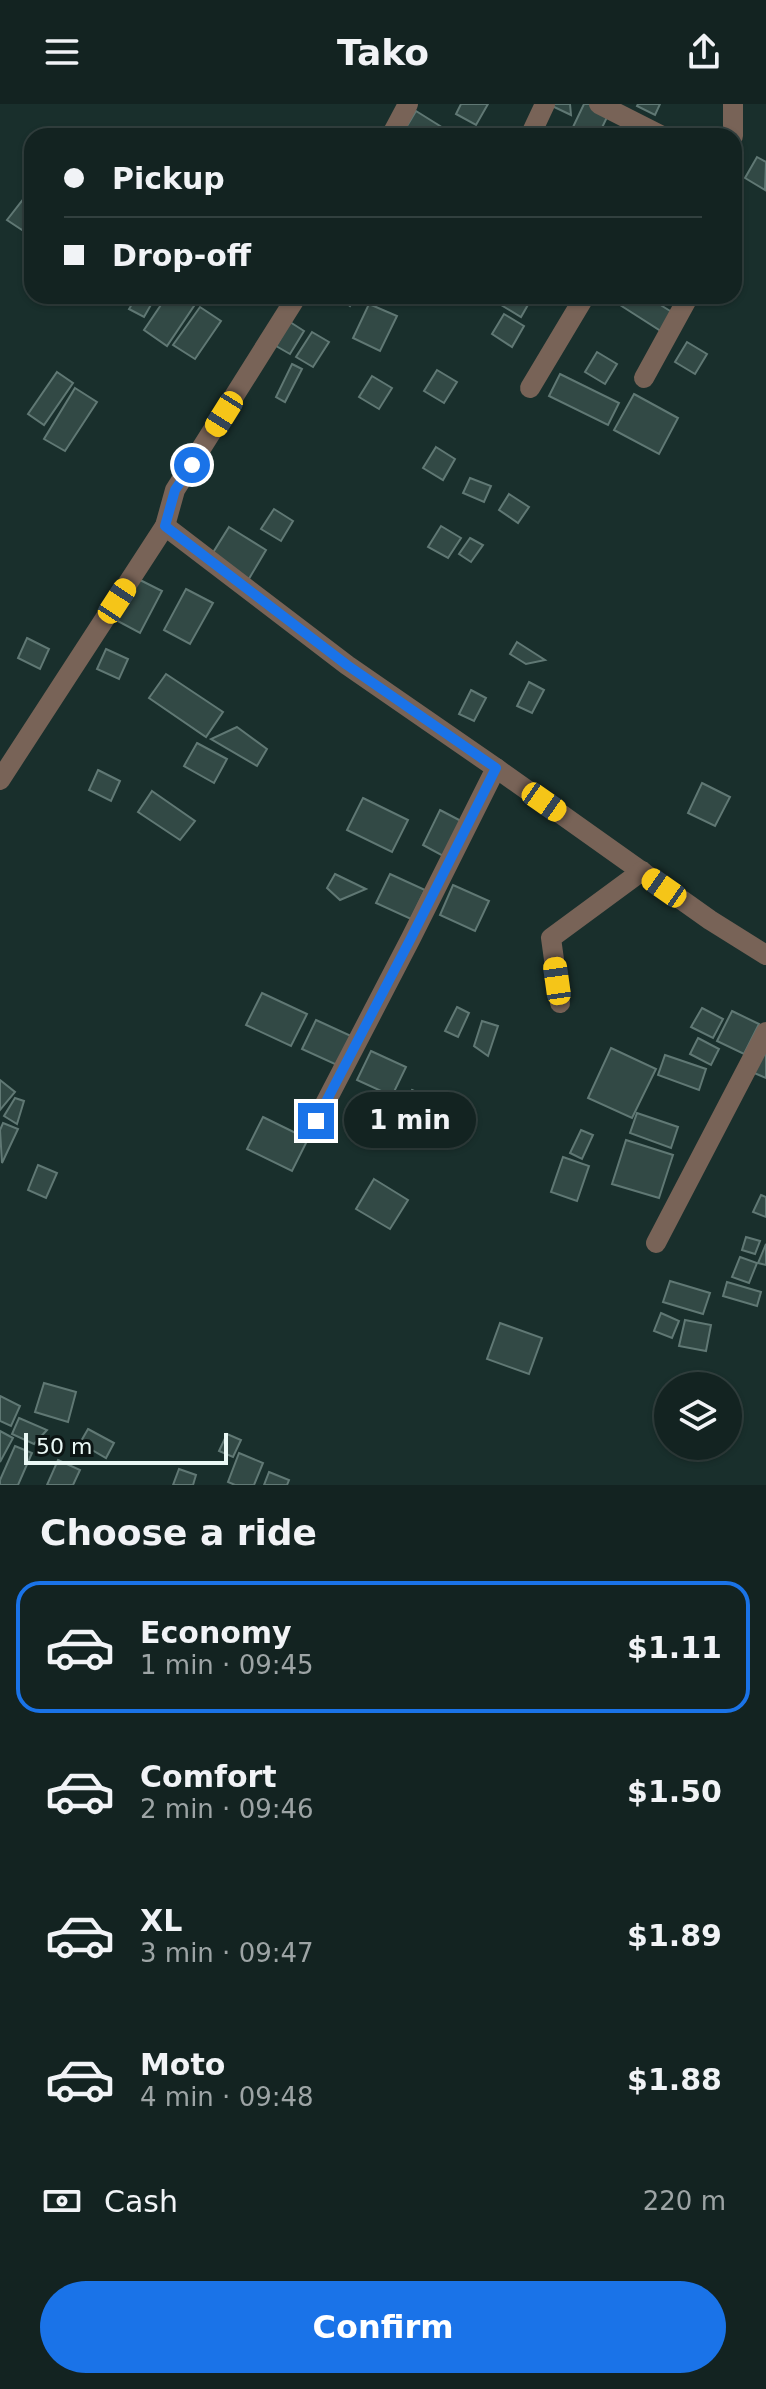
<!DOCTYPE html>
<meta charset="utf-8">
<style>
:root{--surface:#132321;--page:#1c2b2a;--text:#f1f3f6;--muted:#9da4a5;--line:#32403f;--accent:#1a73e8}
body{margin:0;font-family:"DejaVu Sans",sans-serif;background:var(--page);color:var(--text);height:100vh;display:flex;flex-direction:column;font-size:30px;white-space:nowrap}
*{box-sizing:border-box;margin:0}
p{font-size:26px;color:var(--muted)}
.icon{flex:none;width:44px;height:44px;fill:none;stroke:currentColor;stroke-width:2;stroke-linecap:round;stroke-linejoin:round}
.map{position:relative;height:1381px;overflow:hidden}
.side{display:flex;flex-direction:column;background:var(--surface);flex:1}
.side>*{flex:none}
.top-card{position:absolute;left:24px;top:24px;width:718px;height:176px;border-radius:24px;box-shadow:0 2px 6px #0004,0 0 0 2px var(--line);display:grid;align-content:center;height:176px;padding:0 40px;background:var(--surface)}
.tools{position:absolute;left:654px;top:1268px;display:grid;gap:16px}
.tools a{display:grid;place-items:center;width:88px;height:88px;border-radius:50%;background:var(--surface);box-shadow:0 2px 6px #0004,0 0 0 2px var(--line);font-size:40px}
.scale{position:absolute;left:24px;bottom:20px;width:204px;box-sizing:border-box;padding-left:8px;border:4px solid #eaf8f5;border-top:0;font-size:22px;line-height:28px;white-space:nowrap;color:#eaf8f5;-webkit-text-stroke:6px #0c1514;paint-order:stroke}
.end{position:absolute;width:36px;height:36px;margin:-18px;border:10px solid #1a73e8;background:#fff;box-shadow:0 0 0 4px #fff}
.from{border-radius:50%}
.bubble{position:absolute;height:56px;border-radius:28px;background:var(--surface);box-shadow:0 2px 6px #0004,0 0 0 2px var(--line);font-size:26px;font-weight:700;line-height:56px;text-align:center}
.car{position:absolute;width:24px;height:48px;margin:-24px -12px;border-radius:10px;box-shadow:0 0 6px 2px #0007;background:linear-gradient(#f5c518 24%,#345 0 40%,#f5c518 0 76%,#345 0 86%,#f5c518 0)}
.top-card b{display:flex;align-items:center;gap:28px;height:76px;font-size:30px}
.top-card b+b{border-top:2px solid var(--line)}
.top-card i{width:20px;height:20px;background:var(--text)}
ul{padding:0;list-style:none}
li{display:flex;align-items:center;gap:24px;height:132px;margin:0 16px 12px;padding:0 24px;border:4px solid transparent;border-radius:24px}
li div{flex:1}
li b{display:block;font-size:30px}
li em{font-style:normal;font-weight:700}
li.selected{border-color:var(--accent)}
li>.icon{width:72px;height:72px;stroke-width:1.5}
h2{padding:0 40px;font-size:36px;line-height:96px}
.pay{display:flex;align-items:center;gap:20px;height:88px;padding:0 40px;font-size:30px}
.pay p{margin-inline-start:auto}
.button{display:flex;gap:16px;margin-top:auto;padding:16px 40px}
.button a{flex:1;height:92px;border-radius:48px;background:var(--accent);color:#fff;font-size:32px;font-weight:700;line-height:92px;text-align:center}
header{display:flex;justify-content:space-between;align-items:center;height:104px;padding:0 40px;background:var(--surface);font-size:36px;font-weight:700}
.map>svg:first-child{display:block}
</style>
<header><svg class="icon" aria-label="menu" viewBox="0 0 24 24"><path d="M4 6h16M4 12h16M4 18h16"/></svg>Tako<svg class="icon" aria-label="share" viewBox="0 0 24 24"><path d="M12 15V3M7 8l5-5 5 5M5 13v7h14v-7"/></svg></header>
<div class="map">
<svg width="766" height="1381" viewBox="0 0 766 1381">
<rect width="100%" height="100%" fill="#192f2c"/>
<g fill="#324945" stroke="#607874" stroke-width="2">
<polygon points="461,0 488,0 476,21 456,10"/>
<polygon points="548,0 570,0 571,11"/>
<polygon points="584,0 591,0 609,9 598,32 592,32 573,23"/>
<polygon points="638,0 660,0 655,11 637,2"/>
<polygon points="416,7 456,32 401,32"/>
<polygon points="627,17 645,32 618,32"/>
<polygon points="757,53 766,58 765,86 745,74"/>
<polygon points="32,84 32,113 22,126 7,116"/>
<polygon points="137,192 156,192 144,213 129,205"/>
<polygon points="167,192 185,192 196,199 167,242 144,226"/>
<polygon points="337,192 357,192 350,202"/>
<polygon points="506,192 533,192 521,213 501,201"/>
<polygon points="610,192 646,192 675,210 664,229 609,194"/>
<polygon points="369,200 397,212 380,247 353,234"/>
<polygon points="200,203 221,217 195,255 173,241"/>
<polygon points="504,210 524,222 512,243 492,230"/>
<polygon points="290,218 304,227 290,250 276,242"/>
<polygon points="312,228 329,238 313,263 296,253"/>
<polygon points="687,238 707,250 695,270 675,258"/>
<polygon points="597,248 617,260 605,280 585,268"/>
<polygon points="292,260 302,265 285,298 276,293"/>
<polygon points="437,266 457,278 444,299 424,287"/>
<polygon points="57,268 73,279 44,321 28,310"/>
<polygon points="560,270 619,299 608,321 549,292"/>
<polygon points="372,272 392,284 379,305 359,293"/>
<polygon points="75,284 97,298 65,347 44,335"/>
<polygon points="634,290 678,314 659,350 614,326"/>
<polygon points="436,343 455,355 443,376 423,364"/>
<polygon points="470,374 491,382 484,398 463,389"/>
<polygon points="509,390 529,403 518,419 499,406"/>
<polygon points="274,405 293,417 281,437 261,425"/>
<polygon points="441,422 461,434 448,454 428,443"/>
<polygon points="229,423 266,446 247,478 209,455"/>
<polygon points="470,434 483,441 471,458 459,450"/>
<polygon points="136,474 162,487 140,529 114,515"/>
<polygon points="186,485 213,499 190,540 164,526"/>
<polygon points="27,534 49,545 40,565 18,554"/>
<polygon points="517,538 545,556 526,560 510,550"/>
<polygon points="106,545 128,555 119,575 97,565"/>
<polygon points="166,570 223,608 206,633 149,594"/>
<polygon points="529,578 544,586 532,609 517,602"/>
<polygon points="471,586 486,594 474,617 459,610"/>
<polygon points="237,623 267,645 257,662 211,635"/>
<polygon points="197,639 227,655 214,679 184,662"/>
<polygon points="98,666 120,677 111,697 89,686"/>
<polygon points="702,679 730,693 715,722 688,709"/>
<polygon points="152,687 195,717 180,736 138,708"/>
<polygon points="363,694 408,716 392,748 347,726"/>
<polygon points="440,706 463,718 445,753 423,741"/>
<polygon points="335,770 366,785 340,796 327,784"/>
<polygon points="390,770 425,786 411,815 376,799"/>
<polygon points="453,781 489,797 475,827 440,811"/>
<polygon points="262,889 307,910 291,942 246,921"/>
<polygon points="457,903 469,909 458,933 445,927"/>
<polygon points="702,904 723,915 713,934 691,923"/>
<polygon points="732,907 759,920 744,950 717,937"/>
<polygon points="316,916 351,932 337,961 302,945"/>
<polygon points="482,917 498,922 488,952 474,942"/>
<polygon points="766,931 766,974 747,966"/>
<polygon points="698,934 719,945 711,961 690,950"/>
<polygon points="611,944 656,965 632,1014 588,994"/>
<polygon points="371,947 406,963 392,992 357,976"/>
<polygon points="665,951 706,965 699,986 658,971"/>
<polygon points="0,976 15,988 0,1006"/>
<polygon points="412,986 425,992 413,1016 401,1010"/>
<polygon points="15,994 24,997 17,1020 4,1012"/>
<polygon points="637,1009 678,1023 671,1044 630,1029"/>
<polygon points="263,1013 308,1035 292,1067 247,1045"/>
<polygon points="3,1019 18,1025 2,1059 0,1026"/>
<polygon points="581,1026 593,1031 582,1055 570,1049"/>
<polygon points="626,1036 673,1051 659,1094 612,1080"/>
<polygon points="563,1053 589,1062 577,1097 551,1088"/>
<polygon points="38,1061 57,1069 46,1094 28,1086"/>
<polygon points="374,1075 408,1096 390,1125 356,1105"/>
<polygon points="761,1091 766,1093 766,1113 753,1108"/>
<polygon points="746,1133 760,1137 755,1150 742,1146"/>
<polygon points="766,1140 766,1161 758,1159"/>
<polygon points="740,1153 757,1159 749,1179 732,1173"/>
<polygon points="670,1177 710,1189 703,1210 663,1198"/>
<polygon points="727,1178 761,1188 757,1202 723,1192"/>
<polygon points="661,1209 679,1217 672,1234 654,1227"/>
<polygon points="685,1216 711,1221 706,1247 679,1242"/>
<polygon points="500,1219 542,1234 529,1270 487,1255"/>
<polygon points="44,1279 76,1288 68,1318 35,1308"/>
<polygon points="0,1292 20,1302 11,1322 0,1317"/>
<polygon points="19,1314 47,1326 34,1340 12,1330"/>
<polygon points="88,1325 114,1339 106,1354 80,1339"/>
<polygon points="0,1327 13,1334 0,1358"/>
<polygon points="227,1330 241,1336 233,1353 219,1347"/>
<polygon points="15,1342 32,1349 18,1381 0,1381 0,1376"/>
<polygon points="239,1349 263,1359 254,1381 235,1381 228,1378"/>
<polygon points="58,1356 80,1366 73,1381 47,1381"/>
<polygon points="179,1365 196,1371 193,1381 173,1381"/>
<polygon points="269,1368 289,1376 287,1381 264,1381"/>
</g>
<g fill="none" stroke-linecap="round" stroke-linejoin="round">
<g stroke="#786357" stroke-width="20">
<polyline points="599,0 662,32"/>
<polyline points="733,0 733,32"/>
<polyline points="391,32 408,0"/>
<polyline points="530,32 545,0"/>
<polyline points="644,274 689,192"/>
<polyline points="530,284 585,192"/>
<polyline points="165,422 347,561 496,664 411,834 316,1017"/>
<polyline points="496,664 710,816 766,851"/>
<polyline points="0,676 165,422 175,386 297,192"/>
<polyline points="560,899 551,834 642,767"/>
<polyline points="656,1139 766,928"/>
</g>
</g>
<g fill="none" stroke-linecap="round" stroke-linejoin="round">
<polyline stroke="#1a73e8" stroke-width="10" points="192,361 175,386 165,422 347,561 496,664 411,834 316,1017"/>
</g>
</svg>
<div class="tools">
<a><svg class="icon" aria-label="layers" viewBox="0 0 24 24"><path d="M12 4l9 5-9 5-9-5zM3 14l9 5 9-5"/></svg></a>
</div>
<div class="scale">50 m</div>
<i class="end from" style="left:192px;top:361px"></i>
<i class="end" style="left:316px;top:1017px"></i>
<div class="bubble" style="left:344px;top:988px;width:132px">1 min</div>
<i class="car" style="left:224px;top:310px;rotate:212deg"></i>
<i class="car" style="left:117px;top:497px;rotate:33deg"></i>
<i class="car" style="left:544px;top:698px;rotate:125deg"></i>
<i class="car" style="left:664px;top:784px;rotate:305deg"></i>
<i class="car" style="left:557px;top:877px;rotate:352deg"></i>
<div class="top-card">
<b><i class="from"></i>Pickup</b>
<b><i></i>Drop-off</b>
</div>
</div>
<section class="side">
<h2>Choose a ride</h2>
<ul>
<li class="selected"><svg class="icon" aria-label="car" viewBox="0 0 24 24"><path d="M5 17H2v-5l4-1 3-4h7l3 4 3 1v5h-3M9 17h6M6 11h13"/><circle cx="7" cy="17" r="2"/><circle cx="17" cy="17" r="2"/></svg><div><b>Economy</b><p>1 min · 09:45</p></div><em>$1.11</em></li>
<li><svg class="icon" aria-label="car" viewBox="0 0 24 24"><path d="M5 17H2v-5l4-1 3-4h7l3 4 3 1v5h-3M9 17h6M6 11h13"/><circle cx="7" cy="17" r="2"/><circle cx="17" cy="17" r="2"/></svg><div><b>Comfort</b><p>2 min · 09:46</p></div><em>$1.50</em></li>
<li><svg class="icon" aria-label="car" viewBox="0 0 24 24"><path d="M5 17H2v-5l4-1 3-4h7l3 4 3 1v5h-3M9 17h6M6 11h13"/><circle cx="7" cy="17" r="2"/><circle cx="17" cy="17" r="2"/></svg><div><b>XL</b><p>3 min · 09:47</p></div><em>$1.89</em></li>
<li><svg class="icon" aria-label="car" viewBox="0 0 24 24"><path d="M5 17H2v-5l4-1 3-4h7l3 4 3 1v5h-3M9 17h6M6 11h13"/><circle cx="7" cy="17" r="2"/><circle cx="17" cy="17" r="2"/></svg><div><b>Moto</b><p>4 min · 09:48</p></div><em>$1.88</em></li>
</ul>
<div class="pay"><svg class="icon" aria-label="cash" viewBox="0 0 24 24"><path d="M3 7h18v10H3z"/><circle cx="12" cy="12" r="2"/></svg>Cash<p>220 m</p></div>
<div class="button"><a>Confirm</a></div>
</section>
